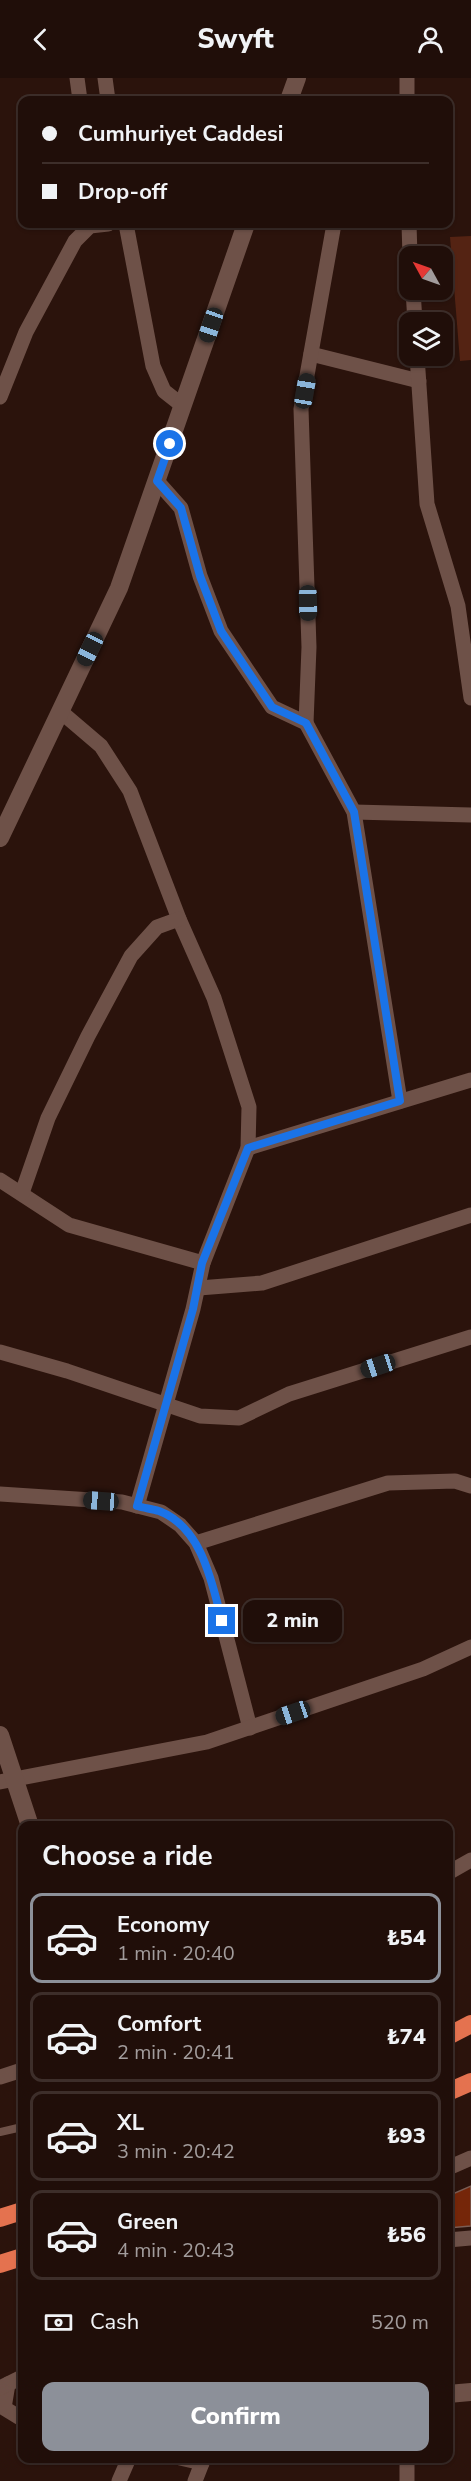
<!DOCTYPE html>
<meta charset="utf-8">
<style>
:root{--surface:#200e09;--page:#2d1c17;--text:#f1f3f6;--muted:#a29c9c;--line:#3d2e2a;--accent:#8c9099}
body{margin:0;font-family:"Nunito Sans",sans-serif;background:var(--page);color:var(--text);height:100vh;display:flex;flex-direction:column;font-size:22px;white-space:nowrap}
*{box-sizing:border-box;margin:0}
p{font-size:20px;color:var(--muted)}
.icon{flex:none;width:33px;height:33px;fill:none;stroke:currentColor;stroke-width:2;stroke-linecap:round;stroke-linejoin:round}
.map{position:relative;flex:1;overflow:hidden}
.drawer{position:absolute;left:18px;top:1743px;width:435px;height:642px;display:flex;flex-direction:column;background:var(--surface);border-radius:12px;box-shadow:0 2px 4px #0004,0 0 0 2px var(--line)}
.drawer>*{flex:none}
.banner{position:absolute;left:18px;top:18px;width:435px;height:132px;border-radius:12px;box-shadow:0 2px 4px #0004,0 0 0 2px var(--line);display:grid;align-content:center;height:132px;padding:0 24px;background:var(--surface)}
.needle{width:39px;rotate:310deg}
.fabs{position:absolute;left:399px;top:168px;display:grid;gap:12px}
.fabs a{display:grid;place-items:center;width:54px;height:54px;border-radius:12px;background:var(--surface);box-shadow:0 2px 4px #0004,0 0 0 2px var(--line);font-size:30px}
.end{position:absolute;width:27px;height:27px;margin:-14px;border:8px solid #1a73e8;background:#fff;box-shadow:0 0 0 3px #fff}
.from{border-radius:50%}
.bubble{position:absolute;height:42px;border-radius:12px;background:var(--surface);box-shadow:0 2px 4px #0004,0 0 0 2px var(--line);font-size:20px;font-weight:800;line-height:42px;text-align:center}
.car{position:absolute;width:18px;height:36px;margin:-18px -9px;border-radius:8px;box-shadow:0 0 4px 2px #0007;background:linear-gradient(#222 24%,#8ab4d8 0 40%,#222 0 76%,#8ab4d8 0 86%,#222 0)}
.banner b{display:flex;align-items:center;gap:21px;height:57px;font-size:22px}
.banner b+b{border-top:2px solid var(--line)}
.banner i{width:15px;height:15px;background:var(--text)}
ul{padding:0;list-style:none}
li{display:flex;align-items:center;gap:18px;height:90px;margin:0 12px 9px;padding:0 12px;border:3px solid var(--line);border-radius:12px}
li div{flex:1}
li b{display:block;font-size:22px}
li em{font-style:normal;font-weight:800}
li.current{border-color:var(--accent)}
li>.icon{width:54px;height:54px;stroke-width:1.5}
h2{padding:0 24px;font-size:27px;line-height:72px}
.pay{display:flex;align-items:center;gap:15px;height:66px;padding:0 24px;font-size:22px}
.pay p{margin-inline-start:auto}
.primary-button{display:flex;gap:12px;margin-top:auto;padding:12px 24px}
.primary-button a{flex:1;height:69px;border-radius:12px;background:var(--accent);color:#fff;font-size:24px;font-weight:800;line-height:69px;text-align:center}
header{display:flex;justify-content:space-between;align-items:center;height:78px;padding:0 24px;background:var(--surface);font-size:27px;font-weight:800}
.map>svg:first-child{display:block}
</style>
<header><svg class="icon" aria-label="back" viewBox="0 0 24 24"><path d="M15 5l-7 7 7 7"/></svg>Swyft<svg class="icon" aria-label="person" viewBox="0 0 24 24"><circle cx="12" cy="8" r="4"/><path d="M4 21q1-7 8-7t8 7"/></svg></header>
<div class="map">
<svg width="471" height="2403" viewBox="0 0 471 2403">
<rect width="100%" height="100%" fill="#2b130c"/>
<polygon fill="#542313" points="471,158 471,282 460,283 450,159"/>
<polygon fill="#752609" stroke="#7a5d54" stroke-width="1.5" points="471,2108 471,2148 448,2150 448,2118"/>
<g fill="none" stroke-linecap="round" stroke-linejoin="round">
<polyline stroke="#6e5148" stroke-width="8" points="0,2054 22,2049"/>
<g stroke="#6e5148" stroke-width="15">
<polyline points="77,0 80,22"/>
<polyline points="105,0 108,22"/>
<polyline points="407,0 407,22"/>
<polyline points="126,146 153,288 164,313 183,328"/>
<polyline points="409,146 410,178"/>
<polyline points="413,212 415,244"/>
<polyline points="311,276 419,303"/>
<polyline points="417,278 427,426 458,528 471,620"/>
<polyline points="0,319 26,254 75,163 90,148 108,146"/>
<polyline points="157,403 181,430 200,498 221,553 272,629 306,645 354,734 400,1023"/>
<polyline points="60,633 101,668 130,713 179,841 214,920 249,1029 248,1070 203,1185 193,1231 137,1428"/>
<polyline points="306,645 309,569 301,331 334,146"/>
<polyline points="354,734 471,737"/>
<polyline points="248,1070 471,1002"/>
<polyline points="0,1102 69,1147 203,1185"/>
<polyline points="22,1115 48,1040 88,958 131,878 157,849 179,841"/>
<polyline points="199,1210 262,1205 471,1137"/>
<polyline points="0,1274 67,1293 200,1338 239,1340 289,1316 471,1259"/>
<polyline points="0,1416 122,1424 161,1434 180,1447 196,1465 211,1500 250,1650"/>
<polyline points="196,1465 388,1405 455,1403 471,1408"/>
<polyline points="0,1704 207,1664 423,1591 471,1569"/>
<polyline points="448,1795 471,1782"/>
<polyline points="0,1999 22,1992"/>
<polyline points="448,2090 471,2080"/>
<polyline points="448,2162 471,2160"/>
<polyline points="8,2306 4,2330 22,2341"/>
<polyline points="0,2310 22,2299"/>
<polyline points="180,2380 202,2385"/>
<polyline points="407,2380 407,2403"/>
<polyline points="119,2403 129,2380"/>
<polyline points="195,2403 204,2380"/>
</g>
<g stroke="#6e5148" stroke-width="18">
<polyline points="289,22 297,0"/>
<polyline points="0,760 119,510 246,146"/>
<polyline points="0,1657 30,1748"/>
<polyline points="448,2316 471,2314"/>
</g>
<g stroke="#e4724f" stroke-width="18">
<polyline points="448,1958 471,1946"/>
<polyline points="448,2014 471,2004"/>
<polyline points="0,2140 22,2133"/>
<polyline points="0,2186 22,2179"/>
</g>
</g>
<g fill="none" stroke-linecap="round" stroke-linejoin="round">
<path stroke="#1a73e8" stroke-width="8" d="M170 366 157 403 181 430 200 498 221 553 272 629 306 645 354 734 400 1023 248 1070 202 1185 193 1231 137 1428C144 1430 152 1431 159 1433 202 1449 212 1505 222 1543"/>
</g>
</svg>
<div class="fabs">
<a><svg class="needle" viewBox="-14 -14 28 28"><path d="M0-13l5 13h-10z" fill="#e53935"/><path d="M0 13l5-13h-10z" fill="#a29c9c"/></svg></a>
<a><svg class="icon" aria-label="layers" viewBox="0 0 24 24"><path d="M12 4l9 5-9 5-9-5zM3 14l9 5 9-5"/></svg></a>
</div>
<i class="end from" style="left:170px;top:366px"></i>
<i class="end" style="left:222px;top:1543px"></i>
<div class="bubble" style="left:243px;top:1522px;width:99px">2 min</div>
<i class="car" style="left:211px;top:247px;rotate:199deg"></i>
<i class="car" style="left:305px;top:313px;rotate:10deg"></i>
<i class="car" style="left:308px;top:525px;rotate:179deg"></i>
<i class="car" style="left:90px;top:571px;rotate:206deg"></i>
<i class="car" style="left:378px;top:1288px;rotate:252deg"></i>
<i class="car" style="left:101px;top:1423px;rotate:274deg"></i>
<i class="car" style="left:293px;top:1635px;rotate:251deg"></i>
<div class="banner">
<b><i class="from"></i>Cumhuriyet Caddesi</b>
<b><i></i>Drop-off</b>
</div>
<section class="drawer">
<h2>Choose a ride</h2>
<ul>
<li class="current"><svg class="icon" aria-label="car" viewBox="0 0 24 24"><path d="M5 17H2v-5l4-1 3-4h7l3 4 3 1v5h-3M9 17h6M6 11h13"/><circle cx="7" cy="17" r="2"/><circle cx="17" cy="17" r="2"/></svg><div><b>Economy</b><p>1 min · 20:40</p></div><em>₺54</em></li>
<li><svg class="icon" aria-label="car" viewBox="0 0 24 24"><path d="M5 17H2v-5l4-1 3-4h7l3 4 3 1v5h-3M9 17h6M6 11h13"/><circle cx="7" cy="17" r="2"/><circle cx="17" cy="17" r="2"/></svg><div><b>Comfort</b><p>2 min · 20:41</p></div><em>₺74</em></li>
<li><svg class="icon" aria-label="car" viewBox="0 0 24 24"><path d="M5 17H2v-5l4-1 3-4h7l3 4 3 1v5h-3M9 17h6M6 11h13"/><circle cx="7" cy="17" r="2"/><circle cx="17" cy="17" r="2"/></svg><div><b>XL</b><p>3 min · 20:42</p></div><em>₺93</em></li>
<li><svg class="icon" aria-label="car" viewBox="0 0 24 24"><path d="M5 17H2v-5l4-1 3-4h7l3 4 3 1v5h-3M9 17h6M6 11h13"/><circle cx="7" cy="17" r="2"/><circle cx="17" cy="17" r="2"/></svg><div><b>Green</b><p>4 min · 20:43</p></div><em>₺56</em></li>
</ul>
<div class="pay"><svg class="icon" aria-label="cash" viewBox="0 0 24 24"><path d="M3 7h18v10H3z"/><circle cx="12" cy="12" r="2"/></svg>Cash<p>520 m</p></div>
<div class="primary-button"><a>Confirm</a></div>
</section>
</div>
